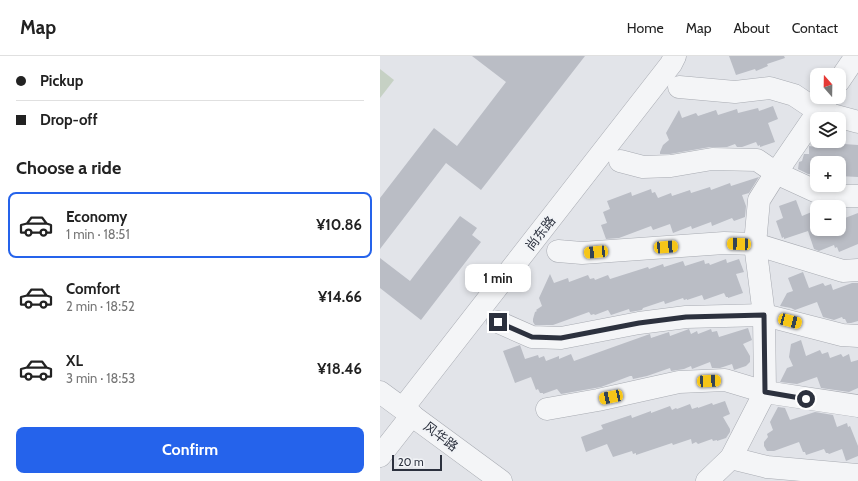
<!DOCTYPE html>
<meta charset="utf-8">
<style>
:root{--surface:#fff;--page:#f2f2f2;--text:#222;--muted:#767676;--line:#e0e0e0;--accent:#2563eb}
body{margin:0;font-family:Cabin,"Noto Sans SC",sans-serif;background:var(--page);color:var(--text);height:100vh;display:flex;flex-direction:column;font-size:15px;white-space:nowrap}
*{box-sizing:border-box;margin:0}
p{font-size:13px;color:var(--muted)}
.icon{flex:none;width:22px;height:22px;fill:none;stroke:currentColor;stroke-width:2;stroke-linecap:round;stroke-linejoin:round}
.map{position:relative;flex:1;overflow:hidden}
.details{display:flex;flex-direction:column;background:var(--surface);width:380px}
.details>*{flex:none}
.guide{display:grid;align-content:center;height:88px;padding:0 16px;background:var(--surface)}
.needle{width:26px;rotate:340deg}
.buttons{position:absolute;left:430px;top:12px;display:grid;gap:8px}
.buttons a{display:grid;place-items:center;width:36px;height:36px;border-radius:8px;background:var(--surface);box-shadow:0 2px 6px #0003;font-size:20px}
.scale{position:absolute;left:12px;bottom:10px;width:50px;box-sizing:border-box;padding-left:4px;border:2px solid #2c313e;border-top:0;font-size:11px;line-height:14px;white-space:nowrap;color:#2c313e;-webkit-text-stroke:3px #f1f3f6;paint-order:stroke}
.end{position:absolute;width:18px;height:18px;margin:-9px;border:5px solid #2c313e;background:#fff;box-shadow:0 0 0 2px #fff}
.from{border-radius:50%}
.bubble{position:absolute;height:28px;border-radius:8px;background:var(--surface);box-shadow:0 2px 6px #0003;font-size:13px;font-weight:700;line-height:28px;text-align:center}
.car{position:absolute;width:12px;height:24px;margin:-12px -6px;border-radius:5px;box-shadow:0 0 3px 1px #0007;background:linear-gradient(#f5c518 24%,#345 0 40%,#f5c518 0 76%,#345 0 86%,#f5c518 0)}
.guide b{display:flex;align-items:center;gap:14px;height:38px;font-size:15px}
.guide b+b{border-top:1px solid var(--line)}
.guide i{width:10px;height:10px;background:var(--text)}
ul{padding:0;list-style:none}
li{display:flex;align-items:center;gap:12px;height:66px;margin:0 8px 6px;padding:0 8px;border:2px solid transparent;border-radius:8px}
li div{flex:1}
li b{display:block;font-size:15px}
li em{font-style:normal;font-weight:700}
li.on{border-color:var(--accent)}
li>.icon{width:36px;height:36px;stroke-width:1.5}
h2{padding:0 16px;font-size:18px;line-height:48px}
.action{display:flex;gap:8px;margin-top:auto;padding:8px 16px}
.action a{flex:1;height:46px;border-radius:8px;background:var(--accent);color:#fff;font-size:16px;font-weight:700;line-height:46px;text-align:center}
header{display:flex;align-items:center;gap:24px;box-sizing:border-box;height:56px;padding:0 20px;background:var(--surface);border-bottom:1px solid var(--line)}
header strong{font-size:19px}
nav{display:flex;gap:22px;margin-inline-start:auto;font-size:14px}
main{display:flex;flex:1;min-height:0}
.map>svg:first-child{display:block}
</style>
<header>
<strong>Map</strong>
<nav><a>Home</a><a>Map</a><a>About</a><a>Contact</a></nav>
</header>
<main>
<section class="details">
<div class="guide">
<b><i class="from"></i>Pickup</b>
<b><i></i>Drop-off</b>
</div>
<h2>Choose a ride</h2>
<ul>
<li class="on"><svg class="icon" aria-label="car" viewBox="0 0 24 24"><path d="M5 17H2v-5l4-1 3-4h7l3 4 3 1v5h-3M9 17h6M6 11h13"/><circle cx="7" cy="17" r="2"/><circle cx="17" cy="17" r="2"/></svg><div><b>Economy</b><p>1 min · 18:51</p></div><em>¥10.86</em></li>
<li><svg class="icon" aria-label="car" viewBox="0 0 24 24"><path d="M5 17H2v-5l4-1 3-4h7l3 4 3 1v5h-3M9 17h6M6 11h13"/><circle cx="7" cy="17" r="2"/><circle cx="17" cy="17" r="2"/></svg><div><b>Comfort</b><p>2 min · 18:52</p></div><em>¥14.66</em></li>
<li><svg class="icon" aria-label="car" viewBox="0 0 24 24"><path d="M5 17H2v-5l4-1 3-4h7l3 4 3 1v5h-3M9 17h6M6 11h13"/><circle cx="7" cy="17" r="2"/><circle cx="17" cy="17" r="2"/></svg><div><b>XL</b><p>3 min · 18:53</p></div><em>¥18.46</em></li>
</ul>
<div class="action"><a>Confirm</a></div>
</section>
<div class="map">
<svg width="478" height="425" viewBox="0 0 478 425">
<rect width="100%" height="100%" fill="#e2e4e9"/>
<polygon fill="#c6d1c4" points="0,13 14,24 0,42"/>
<g fill="#babdc5">
<polygon points="92,0 205,0 101,134 66,107 0,193 0,142 54,72 77,90 126,26"/>
<polygon points="349,0 404,0 405,2 387,8 388,10 376,15 375,13 356,19"/>
<polygon points="393,50 398,63 388,67 395,86 380,91 380,89 378,90 376,86 362,91 357,91 355,88 347,91 330,91 290,98 280,98 280,96 283,89 289,84 286,77 299,54 302,62 316,57 318,60 336,54 338,59 357,53 358,57 378,52 379,55"/>
<polygon points="436,86 478,89 478,121 459,120 459,107 437,107 437,118 428,118 418,113 419,106 422,105 424,98 429,98 429,90 436,91"/>
<polygon points="379,121 369,137 362,139 366,150 365,161 354,165 352,162 332,170 331,166 312,173 311,170 293,177 290,168 273,174 271,170 239,182 226,183 221,169 227,167 223,156 230,153 227,145 251,136 252,140 271,133 272,137 275,136 278,142 291,137 292,140 310,134 311,137 330,131 331,134 350,127 351,130"/>
<polygon points="416,144 422,160 434,155 437,163 437,173 459,173 459,160 463,158 465,162 478,157 478,188 459,196 457,191 455,192 454,189 439,195 434,193 428,175 404,183 404,181 402,182 396,165 403,162 399,150"/>
<polygon points="80,160 97,172 92,179 101,186 41,264 0,232 0,202 30,225"/>
<polygon points="346,203 347,207 359,203 364,216 356,218 363,237 348,242 348,241 346,241 344,237 324,244 322,239 307,244 307,243 304,244 303,242 285,248 284,245 263,252 262,254 250,256 249,253 231,259 228,254 215,259 214,258 211,259 209,256 173,269 155,269 153,266 153,263 155,256 157,255 156,254 162,250 159,242 170,218 174,227 188,222 189,226 208,219 210,223 214,222 215,224 228,219 230,223 268,211 269,213 283,208 284,211 303,205 305,210 324,204 325,208 329,207 330,209"/>
<polygon points="423,216 429,232 443,227 445,230 451,228 453,234 472,227 478,227 478,265 471,267 467,267 465,263 463,263 462,261 454,264 443,261 437,246 415,254 411,252 400,250 407,237 413,235 408,222"/>
<polygon points="368,272 372,284 363,288 370,300 370,306 366,310 354,314 352,308 340,312 332,312 330,306 312,313 311,310 304,313 291,315 290,312 267,320 253,323 252,320 250,320 221,331 181,338 177,333 163,338 163,337 160,337 158,333 156,334 151,321 135,327 123,295 140,289 145,303 158,299 159,302 164,300 166,305 179,300 179,303 191,298 194,305 267,279 270,278 271,282 289,276 290,280 309,273 311,278 317,275 318,278 331,273 332,276 337,275 339,281"/>
<polygon points="421,284 426,300 440,294 442,298 448,296 450,302 461,298 463,301 469,298 471,306 478,304 478,332 469,336 441,332 437,321 417,328 400,326 407,312 413,310 409,301 411,288"/>
<polygon points="345,345 350,358 343,361 350,373 350,376 346,382 337,385 337,384 333,385 332,383 318,388 316,386 312,388 311,383 293,389 292,387 256,399 256,397 253,398 252,395 233,401 227,388 206,396 201,381 223,373 221,369 251,359 252,362 271,355 271,357 290,350 292,354 296,352 297,353 310,348 312,353 318,351 318,352 332,347 333,349"/>
<polygon points="398,351 405,352 410,364 435,356 453,359 457,371 467,367 468,371 470,370 478,390 478,400 466,405 462,393 449,398 448,397 446,397 444,393 426,399 425,396 423,396 419,386 394,395 387,395 384,390 384,386 388,381 387,378 393,374 390,366"/>
</g>
<g fill="none" stroke-linecap="round" stroke-linejoin="round">
<defs>
<g id="minor">
<polyline points="459,25 476,0"/>
<polyline points="299,31 355,36 390,32 414,39 438,55 478,66"/>
<polyline points="240,105 263,111 291,110 332,103 377,104 396,117 446,140 478,140"/>
<polyline points="178,195 202,197 344,187 375,188 463,215 478,214"/>
<polyline points="118,266 152,281 181,282 259,267 306,261 384,259 462,279 478,280"/>
<polyline points="0,336 121,425"/>
<polyline points="23,352 291,8 295,0"/>
<polyline points="167,353 218,344 299,326 345,324 385,336 478,350"/>
<polyline points="0,400 32,359"/>
<polyline points="351,402 387,411 478,419"/>
<polyline points="327,425 351,402 385,336 384,259 375,188 379,144 396,117 448,41"/>
</g>
</defs>
<use href="#minor" stroke="#a8abb2" stroke-width="23"/>
<use href="#minor" stroke="#f4f5f7" stroke-width="22"/>
</g>
<g fill="none" stroke-linecap="round" stroke-linejoin="round">
<polyline stroke="#2c313e" stroke-width="5" points="118,266 152,281 181,282 259,267 306,261 384,259 385,336 426,343"/>
</g>
<g text-anchor="middle" stroke-width="4" stroke-linejoin="round" paint-order="stroke">
<g font-size="13" fill="#2c313e" stroke="#f1f3f6">
<text transform="translate(160 177) rotate(-52)" y="5">尚东路</text>
<text transform="translate(61 380) rotate(37)" y="5">风华路</text>
</g>
</g>
</svg>
<div class="buttons">
<a><svg class="needle" viewBox="-14 -14 28 28"><path d="M0-13l5 13h-10z" fill="#e53935"/><path d="M0 13l5-13h-10z" fill="#767676"/></svg></a>
<a><svg class="icon" aria-label="layers" viewBox="0 0 24 24"><path d="M12 4l9 5-9 5-9-5zM3 14l9 5 9-5"/></svg></a>
<a>+</a>
<a>−</a>
</div>
<div class="scale">20 m</div>
<i class="end from" style="left:426px;top:343px"></i>
<i class="end" style="left:118px;top:266px"></i>
<div class="bubble" style="left:85px;top:208px;width:66px">1 min</div>
<i class="car" style="left:359px;top:188px;rotate:272deg"></i>
<i class="car" style="left:286px;top:191px;rotate:86deg"></i>
<i class="car" style="left:216px;top:196px;rotate:265deg"></i>
<i class="car" style="left:410px;top:265px;rotate:105deg"></i>
<i class="car" style="left:329px;top:325px;rotate:87deg"></i>
<i class="car" style="left:231px;top:341px;rotate:258deg"></i>
</div>
</main>
